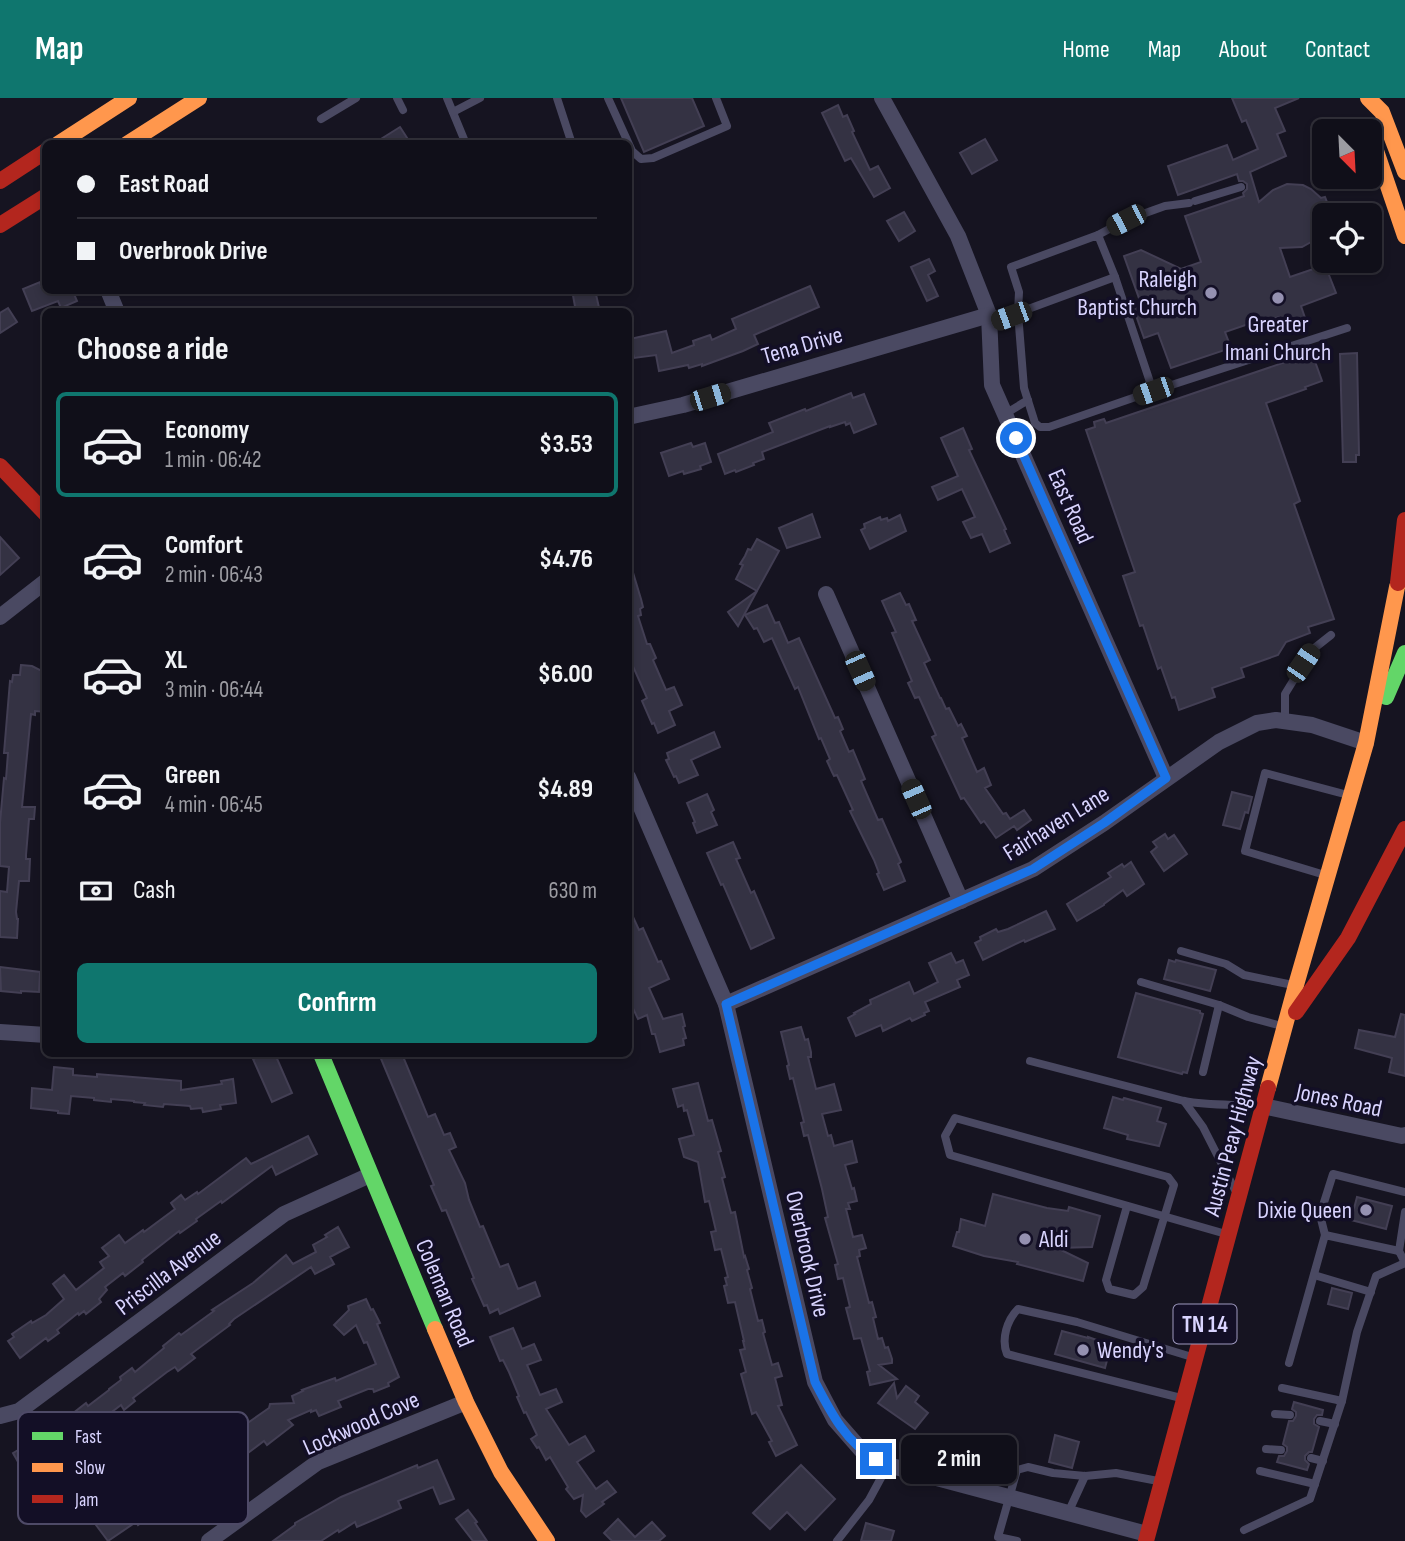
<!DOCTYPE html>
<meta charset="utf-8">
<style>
:root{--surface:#100f19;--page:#1e1d26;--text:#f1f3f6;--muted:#9c9ca2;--line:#302f38;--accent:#0f766e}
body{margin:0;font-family:"Sofia Sans Condensed",sans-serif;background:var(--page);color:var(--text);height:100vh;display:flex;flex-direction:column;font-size:26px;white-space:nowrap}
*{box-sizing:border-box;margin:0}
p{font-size:23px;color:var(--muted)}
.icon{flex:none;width:38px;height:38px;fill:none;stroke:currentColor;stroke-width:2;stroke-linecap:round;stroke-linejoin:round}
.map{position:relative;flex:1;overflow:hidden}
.drawer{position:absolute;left:42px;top:210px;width:590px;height:749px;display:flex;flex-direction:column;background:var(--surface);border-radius:10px;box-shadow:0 4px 10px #0003,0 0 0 2px var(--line)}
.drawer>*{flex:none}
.banner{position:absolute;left:42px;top:42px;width:590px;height:154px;border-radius:10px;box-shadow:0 4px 10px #0003,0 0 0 2px var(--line);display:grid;align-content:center;height:154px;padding:0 35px;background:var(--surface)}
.needle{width:46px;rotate:156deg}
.controls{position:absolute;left:1312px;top:21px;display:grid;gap:14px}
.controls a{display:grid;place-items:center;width:70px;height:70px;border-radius:10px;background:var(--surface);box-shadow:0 4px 10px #0003,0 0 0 2px var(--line);font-size:35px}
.end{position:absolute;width:32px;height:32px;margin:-16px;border:9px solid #1a73e8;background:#fff;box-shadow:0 0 0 4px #fff}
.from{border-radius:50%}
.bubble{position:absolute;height:49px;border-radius:10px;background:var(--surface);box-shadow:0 4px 10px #0003,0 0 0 2px var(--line);font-size:23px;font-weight:700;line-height:49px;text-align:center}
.car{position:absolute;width:21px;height:42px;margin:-21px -10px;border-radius:9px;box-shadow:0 0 5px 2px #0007;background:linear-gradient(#222 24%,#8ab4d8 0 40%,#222 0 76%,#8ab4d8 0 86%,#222 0)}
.banner b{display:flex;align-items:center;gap:24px;height:66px;font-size:26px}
.banner b+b{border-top:2px solid var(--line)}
.banner i{width:18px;height:18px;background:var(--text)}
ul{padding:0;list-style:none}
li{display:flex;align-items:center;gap:21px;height:105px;margin:0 14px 10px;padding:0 21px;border:4px solid transparent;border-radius:10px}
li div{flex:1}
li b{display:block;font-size:26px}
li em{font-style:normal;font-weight:700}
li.current{border-color:var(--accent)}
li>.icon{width:63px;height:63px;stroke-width:1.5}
h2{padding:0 35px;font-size:32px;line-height:84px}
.pay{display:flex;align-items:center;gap:18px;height:77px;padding:0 35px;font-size:26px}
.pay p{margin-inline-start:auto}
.cta{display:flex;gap:14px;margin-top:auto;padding:14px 35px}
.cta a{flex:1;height:80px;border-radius:10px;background:var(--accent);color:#fff;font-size:28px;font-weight:700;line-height:80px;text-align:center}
header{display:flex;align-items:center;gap:42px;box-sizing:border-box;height:98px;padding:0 35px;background:var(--accent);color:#fff}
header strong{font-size:33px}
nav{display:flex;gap:38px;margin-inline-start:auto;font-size:24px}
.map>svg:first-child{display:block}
</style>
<header>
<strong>Map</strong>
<nav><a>Home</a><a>Map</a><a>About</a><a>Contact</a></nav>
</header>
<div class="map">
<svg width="1405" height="1443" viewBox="0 0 1405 1443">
<rect width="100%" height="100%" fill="#161421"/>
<g fill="#343243" stroke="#433f54" stroke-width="2">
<polygon points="621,0 692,0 704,28 644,54"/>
<polygon points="1232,0 1299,0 1275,10 1285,33 1277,36 1286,58 1250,74 1259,104 1273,92 1287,86 1303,87 1311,91 1321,100 1325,99 1330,112 1325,114 1325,123 1318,137 1311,144 1302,149 1280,150 1290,179 1325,167 1336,195 1301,208 1305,220 1283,228 1279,219 1262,225 1260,222 1225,234 1231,250 1171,270 1158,235 1144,240 1133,209 1141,206 1124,158 1141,152 1181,171 1201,164 1185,118 1244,98 1243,95 1247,91 1247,86 1243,83 1239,83 1237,76 1178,97 1168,68 1227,47 1233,62 1258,51 1246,22 1242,24"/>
<polygon points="838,7 843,19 847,17 854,33 852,34 870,72 878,68 890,90 874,99 851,60 845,63 822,15"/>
<polygon points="400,29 411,46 373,46"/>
<polygon points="985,41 997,62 972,76 960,55"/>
<polygon points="904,114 915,133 899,143 887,123"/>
<polygon points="929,161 935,173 928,177 938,198 927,203 911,169"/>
<polygon points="40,184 41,188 46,186 46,192 82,193 74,196 77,203 61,210 58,203 32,213 23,191"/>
<polygon points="810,188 819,209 754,237 758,246 743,253 702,268 702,266 689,270 688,267 659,273 656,257 634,260 630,241 666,233 672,255 694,247 693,243 710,237 712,242 736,231 732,221"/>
<polygon points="572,192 595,192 600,214 576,214"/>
<polygon points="8,210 17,224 0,235 0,215"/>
<polygon points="1312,255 1322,283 1305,289 1306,291 1266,305 1300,403 1294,406 1334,521 1308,529 1310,535 1286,544 1278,557 1241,570 1244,579 1212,590 1215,599 1179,612 1175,599 1172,600 1161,569 1158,571 1143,527 1140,528 1123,478 1135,474 1086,332 1095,329 1094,324 1104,321 1106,325"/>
<polygon points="1357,255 1359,357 1356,357 1356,364 1343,364 1340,256"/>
<polygon points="851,295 853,300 864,296 876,326 854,335 850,325 846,327 845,324 830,329 830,328 762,354 764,361 753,365 754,367 736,374 735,372 725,376 718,356 773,334 769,325 805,311 806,313"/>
<polygon points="963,330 972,351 969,352 1006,431 1004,432 1010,445 990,454 982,436 971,440 963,424 975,419 962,391 938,402 932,389 958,378 941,340"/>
<polygon points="691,345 693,349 705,345 711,364 700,368 701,371 684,376 683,373 669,378 661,355"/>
<polygon points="812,416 820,439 787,450 779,430"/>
<polygon points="900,417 906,433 870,451 861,432 865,430 864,426 880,419 881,422 887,420 888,423"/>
<polygon points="0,439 19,460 0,477"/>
<polygon points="757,441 779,453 757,493 736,481 743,467 740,466 745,458 748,451 751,452"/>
<polygon points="628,468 631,468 641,501 643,509 640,511 641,517 638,518 647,546 650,546 656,560 653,562 666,592 674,589 682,607 669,613 675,627 658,635 654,625 652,626 642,603 647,600 628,557"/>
<polygon points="757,493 738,528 728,514"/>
<polygon points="900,495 906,507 909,506 916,522 912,523 930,562 924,565 940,600 941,600 946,611 949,610 958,628 961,626 967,638 962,640 977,674 984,670 991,687 985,690 1003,716 1006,715 1010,721 1024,712 1031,722 1017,732 1014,728 996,740 984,723 981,725 964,700 961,701 932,639 936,637 919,599 915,600 908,585 912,583 892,535 896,534 882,503"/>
<polygon points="767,507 775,525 779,524 788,545 799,540 835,620 838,619 843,631 840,633 849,654 853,652 865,681 861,683 878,722 882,721 901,764 898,766 905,783 884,792 877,776 879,775 874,762 850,713 853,712 837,677 834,678 832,674 827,663 830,661 821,640 819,641 798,589 795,591 772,540 764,544 757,530 754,531 745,517"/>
<polygon points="21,567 32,568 46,575 44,598 46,598 46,614 35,613 35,617 31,616 22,709 35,709 34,721 29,721 26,757 26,761 30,761 29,783 19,783 16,814 17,821 18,821 17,840 0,839 0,793 7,794 9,769 0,768 0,725 4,680 6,681 8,655 4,655 10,583 12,584 13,577 20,577"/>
<polygon points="714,634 720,649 691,662 698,677 679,685 676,678 674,679 666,662 669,661 667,655"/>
<polygon points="1232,694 1252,699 1248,715 1245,714 1240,731 1223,727"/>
<polygon points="707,696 714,712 711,714 717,727 697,735 693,725 695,724 687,705"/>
<polygon points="1165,736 1168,741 1174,737 1187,756 1164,773 1151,754 1157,749 1153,744"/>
<polygon points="733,744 740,760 736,761 751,795 754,793 774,840 751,851 723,786 721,787 707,755"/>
<polygon points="1131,764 1144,786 1127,798 1123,792 1104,806 1104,807 1077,823 1067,806 1111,779 1108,775 1122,766 1124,769"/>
<polygon points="628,808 639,832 643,830 658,864 661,863 669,881 649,890 663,921 682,916 685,928 683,929 686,940 683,941 684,947 660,954 655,936 652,936 647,917 638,921 631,906 628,907 628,878 633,876 628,865"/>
<polygon points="1046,813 1055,831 1025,844 1024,842 983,862 975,845 981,842 980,839 996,831 998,834 1008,831"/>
<polygon points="951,855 956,865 963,862 969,877 957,882 960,889 925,904 929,913 924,915 925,917 912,923 910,920 883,933 881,927 856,938 848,920 855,916 854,915 871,906 870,902 909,884 914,896 938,884 929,865"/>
<polygon points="1169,862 1175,864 1176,862 1216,872 1210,893 1164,881"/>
<polygon points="0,869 40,874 39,894 21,893 21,895 1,893"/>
<polygon points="1136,895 1200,913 1200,915 1203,916 1187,975 1183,974 1182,976 1118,959"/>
<polygon points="1401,916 1405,917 1405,978 1389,974 1392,960 1355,950 1359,932 1395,939"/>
<polygon points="801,929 805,942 808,941 811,954 811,959 808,959 816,991 834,986 841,1012 822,1016 828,1038 831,1037 834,1048 852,1043 857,1064 845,1067 852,1091 854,1090 857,1103 848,1105 850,1111 846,1111 853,1139 862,1137 866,1150 859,1152 860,1158 857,1159 869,1205 872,1204 876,1219 873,1220 878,1241 882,1240 885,1250 888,1249 892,1261 892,1265 879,1267 897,1281 870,1287 867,1274 870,1273 861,1240 854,1241 851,1229 846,1210 850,1209 843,1180 838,1181 835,1167 838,1166 825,1120 828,1119 822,1091 808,1037 804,1038 801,1025 804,1024 793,980 790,981 787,968 789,967 781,934"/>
<polygon points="267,956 275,956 292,995 272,1004 253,961"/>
<polygon points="379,956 402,956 428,1019 435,1016 444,1037 450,1035 456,1049 449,1052 465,1085 469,1102 480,1129 483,1128 500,1169 508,1166 518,1191 535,1184 540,1198 500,1216 498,1211 490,1215 487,1207 484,1208 472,1181 474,1180 446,1112 442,1113 431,1088 434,1087"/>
<polygon points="54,969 73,971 73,977 97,979 97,976 181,983 181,992 222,986 221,983 233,981 236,1005 220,1007 221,1011 203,1014 202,1010 191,1011 190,1008 164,1006 163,1009 144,1007 145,1005 134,1004 134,1003 111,1001 111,1004 94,1002 94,1000 71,998 69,1016 58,1015 58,1013 31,1010 32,990 52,992"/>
<polygon points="698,985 708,1023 712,1022 721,1053 718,1054 725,1079 722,1080 731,1115 735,1114 744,1159 745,1158 749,1171 747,1172 752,1190 750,1191 758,1223 762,1222 765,1234 763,1235 772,1267 778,1265 782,1278 775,1280 782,1307 778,1308 797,1347 776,1358 769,1344 772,1343 756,1314 752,1316 741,1276 746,1274 740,1252 745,1251 743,1243 744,1243 735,1204 728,1205 724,1188 727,1187 725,1180 728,1179 721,1151 715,1152 711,1134 716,1133 709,1103 705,1104 698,1064 684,1059 679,1041 694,1037 687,1012 684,1013 683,1007 678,1009 673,991"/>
<polygon points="1113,999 1123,1002 1124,1000 1161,1010 1157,1023 1166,1026 1159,1048 1127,1041 1128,1037 1104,1030"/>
<polygon points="308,1038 317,1056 276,1077 272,1068 222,1105 221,1103 196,1121 197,1123 180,1135 179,1133 142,1162 143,1164 125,1178 123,1175 105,1189 107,1192 99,1201 101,1204 86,1216 84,1213 79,1217 78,1215 57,1232 59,1235 48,1243 46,1240 20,1260 8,1243 14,1239 12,1236 31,1223 32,1225 46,1217 64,1201 53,1186 64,1177 76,1192 104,1170 100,1164 109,1158 102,1150 119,1137 125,1145 143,1132 144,1134 175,1111 171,1105 181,1097 185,1102 197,1094 198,1096 246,1060 251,1066"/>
<polygon points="993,1096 1047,1110 1068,1113 1069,1109 1100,1118 1092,1149 1057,1150 1088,1165 1083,1183 1017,1166 1018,1164 984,1158 953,1148 957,1134 959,1134 961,1121 985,1128"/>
<polygon points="1357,1099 1392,1108 1386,1131 1351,1122"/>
<polygon points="338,1129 349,1149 330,1159 334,1166 315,1176 311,1169 234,1221 229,1226 230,1227 191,1256 195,1260 178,1273 175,1269 167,1274 133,1300 135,1303 124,1312 121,1307 62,1352 68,1361 50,1372 45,1364 25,1376 13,1355 51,1333 53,1335 74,1319 72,1316 86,1305 88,1308 109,1292 109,1291 121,1282 120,1279 132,1270 135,1274 164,1250 163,1248 179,1235 181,1237 214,1213 212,1212 253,1185 286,1157 293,1166 316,1154 313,1147 327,1139 325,1137"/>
<polygon points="1332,1190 1352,1195 1348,1211 1328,1206"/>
<polygon points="366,1201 371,1212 373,1211 380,1225 377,1226 399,1279 388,1285 389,1288 374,1294 373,1291 368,1291 338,1303 341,1309 319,1318 316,1312 311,1314 311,1312 288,1322 293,1327 267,1347 264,1343 244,1358 247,1362 234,1371 232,1368 199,1392 202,1396 176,1415 173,1411 163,1419 158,1413 138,1427 136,1424 108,1443 96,1427 133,1398 142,1410 161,1395 158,1392 169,1384 171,1388 205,1363 203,1360 219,1346 217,1343 247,1321 249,1324 269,1310 270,1306 294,1305 292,1298 303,1293 302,1292 335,1280 336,1283 376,1266 367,1244 364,1245 356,1227 344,1237 334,1227 349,1212 348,1208"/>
<polygon points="513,1230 522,1251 534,1246 541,1262 527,1267 540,1297 556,1291 562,1304 546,1311 569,1347 585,1338 594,1353 577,1364 596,1391 607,1383 616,1394 602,1404 604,1406 586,1419 581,1413 583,1397 574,1401 566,1391 568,1389 550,1359 546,1362 539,1349 537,1350 531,1341 537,1337 526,1314 524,1315 517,1299 519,1298 509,1274 503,1262 500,1263 490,1239"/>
<polygon points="1062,1233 1088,1240 1088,1239 1111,1247 1105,1270 1055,1256"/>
<polygon points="894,1285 897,1300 906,1288 919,1298 915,1304 928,1315 915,1331 878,1305"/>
<polygon points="1294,1304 1323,1312 1322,1317 1317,1317 1314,1321 1314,1326 1319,1329 1312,1354 1309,1354 1305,1358 1305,1362 1309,1366 1307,1372 1277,1364 1279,1358 1284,1358 1287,1353 1287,1349 1283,1346 1289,1323 1293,1323 1296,1318 1296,1314 1292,1311"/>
<polygon points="1055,1337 1079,1344 1072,1370 1049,1364"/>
<polygon points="437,1362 454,1401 440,1406 433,1389 398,1403 401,1410 357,1429 355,1424 339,1434 338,1432 321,1443 273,1443 295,1427 295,1425 341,1399 417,1367 418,1370"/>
<polygon points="801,1367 835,1401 805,1432 787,1414 770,1431 753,1415"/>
<polygon points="468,1412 477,1424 475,1425 487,1443 473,1443 456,1421"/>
<polygon points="618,1421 635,1439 652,1424 665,1438 659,1443 612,1443 604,1435"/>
<polygon points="866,1425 894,1433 891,1443 861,1443"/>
</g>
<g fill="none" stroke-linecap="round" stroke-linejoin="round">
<g stroke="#4a4962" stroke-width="8">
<polyline points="397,0 403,12"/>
<polyline points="447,0 466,46"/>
<polyline points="557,0 571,43 566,46"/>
<polyline points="608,0 632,53 641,61 653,60 727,28 716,0"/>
<polyline points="453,14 480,0"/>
<polyline points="321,21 356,0"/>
<polyline points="1195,103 1241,89"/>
<polygon points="1098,137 1115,179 1153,293 1049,329 1040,329 1035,325 1024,290 1018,215 1019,194 1011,169"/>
<polyline points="1098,137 1126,122 1165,108 1189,105"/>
<polyline points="990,225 1115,179"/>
<polyline points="1153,293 1347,230"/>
<polyline points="1005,316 1028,302"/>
<polyline points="1285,624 1285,596 1312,552 1331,537"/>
<polyline points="1325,777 1245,753 1265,675 1348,697"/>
<polyline points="1181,853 1226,866 1244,877 1293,887"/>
<polyline points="1141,884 1219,907 1248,919 1282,928"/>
<path d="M1030 963 1184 1003C1209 1008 1235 1006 1260 1008"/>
<polyline points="1203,974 1219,907"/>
<polyline points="1184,1003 1203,1029 1235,1092"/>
<polyline points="1127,1108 1106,1182 1109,1191 1134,1197 1143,1189 1174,1087 1168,1079 955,1020 945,1038 950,1057 1226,1136"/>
<polyline points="1325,1137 1320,1117 1333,1076 1405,1094"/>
<polyline points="1399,1153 1405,1114"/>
<polyline points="1314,1177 1371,1194"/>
<polyline points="1289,1265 1325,1137 1399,1153 1405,1165"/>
<polyline points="1282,1290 1342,1303"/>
<path d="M1181 1300 1007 1256C1001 1241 1007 1222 1018 1211L1077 1224 1192 1259"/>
<polyline points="1275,1316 1290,1317"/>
<polyline points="1320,1323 1335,1326"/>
<polyline points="1266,1351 1281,1352"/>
<polyline points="1311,1360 1323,1363"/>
<polyline points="1260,1373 1315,1386"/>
<polyline points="1068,1415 1085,1378"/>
<polyline points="1244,1432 1310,1401 1342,1303 1357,1234 1376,1178 1405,1165"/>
<polyline points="837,1443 869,1402 888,1367"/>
<polyline points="1017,1443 998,1439 1017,1372 1028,1369 1053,1375 1085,1378 1116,1375 1158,1383"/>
</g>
<g stroke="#4a4962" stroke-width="16">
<polyline points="882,0 958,138 989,217 992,287 1166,680"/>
<polyline points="108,192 117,214"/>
<polyline points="628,319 683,307 989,217"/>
<polyline points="826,496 961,803"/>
<polyline points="0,519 46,483"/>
<polyline points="628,679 726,906 815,1284 835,1322 863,1354 888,1367 1147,1436"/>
<polyline points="726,906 1033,771 1104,725 1219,644 1257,625 1276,622 1312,627 1366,645"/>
<polyline points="0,934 46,937"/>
<polyline points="1263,1008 1402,1038 1405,1037"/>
<polyline points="0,1318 19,1313 284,1116 370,1077"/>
<polyline points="209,1443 318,1364 466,1304"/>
</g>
<g stroke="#63d668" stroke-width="16">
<polyline points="1386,599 1405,555"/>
<polyline points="321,956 435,1231"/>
</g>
<g stroke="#ff974d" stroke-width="16">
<polyline points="1368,0 1382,14 1405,74"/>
<polyline points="1370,35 1405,138"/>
<polyline points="58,46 129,0"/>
<polyline points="127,46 199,0"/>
<polyline points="1268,990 1296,887 1366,645 1397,489 1405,469"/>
<polyline points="435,1231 466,1304 501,1374 547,1443"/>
</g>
<g stroke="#b3261e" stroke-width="16">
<polyline points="0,83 46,53"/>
<polyline points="0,127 46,98"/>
<polyline points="0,368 46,416"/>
<polyline points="1398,485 1405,422"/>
<polyline points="1296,914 1348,840 1405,731"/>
<polyline points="1146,1443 1268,990"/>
</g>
</g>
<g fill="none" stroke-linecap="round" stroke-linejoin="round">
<path stroke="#1a73e8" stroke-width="9" d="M876 1361C846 1345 830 1313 815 1284L726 906 1033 771 1104 725 1166 680 1016 340"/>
</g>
<g fill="#9591b1" stroke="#130f26" stroke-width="2.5">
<circle cx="1211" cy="195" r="7"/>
<circle cx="1278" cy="200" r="7"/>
<circle cx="1366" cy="1112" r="7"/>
<circle cx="1025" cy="1141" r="7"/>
<circle cx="1083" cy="1252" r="7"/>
</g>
<g text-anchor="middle" stroke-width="7" stroke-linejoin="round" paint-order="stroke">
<rect fill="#130f26" stroke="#9e99be" stroke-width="2" x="1173.5" y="1206.5" width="63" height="39" rx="5"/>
<g font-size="23" font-weight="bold" fill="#d9d4ff">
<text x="1205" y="1234">TN 14</text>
</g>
<g font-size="24" fill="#d9d4ff" stroke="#130f26" text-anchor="end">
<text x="1197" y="189">Raleigh<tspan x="1197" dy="28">Baptist Church</tspan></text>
<text x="1278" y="234" text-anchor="middle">Greater<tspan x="1278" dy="28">Imani Church</tspan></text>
<text x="1352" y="1120">Dixie Queen</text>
<text x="1039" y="1149" text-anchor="start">Aldi</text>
<text x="1097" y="1260" text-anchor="start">Wendy's</text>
</g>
<g font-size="24" fill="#d9d4ff" stroke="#130f26">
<text transform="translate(802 247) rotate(-16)" y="8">Tena Drive</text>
<text transform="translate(1071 408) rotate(66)" y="8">East Road</text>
<text transform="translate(1056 725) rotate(-32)" y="8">Fairhaven Lane</text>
<text transform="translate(1339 1002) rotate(12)" y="8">Jones Road</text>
<text transform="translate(1232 1038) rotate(-75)" y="8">Austin Peay Highway</text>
<text transform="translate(808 1156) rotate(77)" y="8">Overbrook Drive</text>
<text transform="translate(168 1174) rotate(-37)" y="8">Priscilla Avenue</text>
<text transform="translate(445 1195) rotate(67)" y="8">Coleman Road</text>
<text transform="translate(361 1325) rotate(-24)" y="8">Lockwood Cove</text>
</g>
</g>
<rect x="18" y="1314" width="230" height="112" rx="10" fill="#130f26" stroke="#4e4a67" stroke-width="2"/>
<rect x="32" y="1334" width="31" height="8" fill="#63d668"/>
<rect x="32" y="1365" width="31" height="9" fill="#ff974d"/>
<rect x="32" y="1397" width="31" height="8" fill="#b3261e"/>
<g font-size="19" fill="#d9d4ff">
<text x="75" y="1345">Fast</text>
<text x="75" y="1376">Slow</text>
<text x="75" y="1408">Jam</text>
</g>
</svg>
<div class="controls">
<a><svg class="needle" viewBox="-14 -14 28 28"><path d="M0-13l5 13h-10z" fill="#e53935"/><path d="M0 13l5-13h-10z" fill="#9c9ca2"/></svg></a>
<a><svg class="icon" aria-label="locate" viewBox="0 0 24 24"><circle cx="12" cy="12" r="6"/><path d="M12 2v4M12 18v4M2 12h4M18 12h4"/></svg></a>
</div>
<i class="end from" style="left:1016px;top:340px"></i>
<i class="end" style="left:876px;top:1361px"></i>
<div class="bubble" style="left:901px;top:1337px;width:116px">2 min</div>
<i class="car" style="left:1126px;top:122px;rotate:243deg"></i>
<i class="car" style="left:1011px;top:218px;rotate:250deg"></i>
<i class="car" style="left:1153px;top:293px;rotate:251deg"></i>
<i class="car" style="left:710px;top:299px;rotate:73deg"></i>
<i class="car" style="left:1303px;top:565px;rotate:34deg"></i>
<i class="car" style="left:860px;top:573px;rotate:156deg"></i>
<i class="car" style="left:916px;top:701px;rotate:336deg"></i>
<div class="banner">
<b><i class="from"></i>East Road</b>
<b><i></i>Overbrook Drive</b>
</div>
<section class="drawer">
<h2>Choose a ride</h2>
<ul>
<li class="current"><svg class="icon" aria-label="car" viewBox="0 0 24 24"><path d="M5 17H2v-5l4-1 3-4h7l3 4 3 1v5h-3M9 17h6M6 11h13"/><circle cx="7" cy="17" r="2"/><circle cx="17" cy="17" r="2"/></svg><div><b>Economy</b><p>1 min · 06:42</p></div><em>$3.53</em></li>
<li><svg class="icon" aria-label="car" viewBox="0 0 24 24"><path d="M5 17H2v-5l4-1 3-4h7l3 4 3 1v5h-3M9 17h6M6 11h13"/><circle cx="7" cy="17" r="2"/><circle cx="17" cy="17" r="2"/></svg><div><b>Comfort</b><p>2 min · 06:43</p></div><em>$4.76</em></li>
<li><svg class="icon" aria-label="car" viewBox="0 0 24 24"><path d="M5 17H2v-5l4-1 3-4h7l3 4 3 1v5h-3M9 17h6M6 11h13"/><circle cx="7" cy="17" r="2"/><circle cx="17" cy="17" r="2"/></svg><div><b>XL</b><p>3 min · 06:44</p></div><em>$6.00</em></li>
<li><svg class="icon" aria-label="car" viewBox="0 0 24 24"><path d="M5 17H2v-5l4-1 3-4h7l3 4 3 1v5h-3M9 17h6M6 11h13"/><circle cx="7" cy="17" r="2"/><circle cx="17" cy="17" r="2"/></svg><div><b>Green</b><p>4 min · 06:45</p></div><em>$4.89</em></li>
</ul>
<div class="pay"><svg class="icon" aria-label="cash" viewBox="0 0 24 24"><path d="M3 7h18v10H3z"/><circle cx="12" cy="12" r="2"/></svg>Cash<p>630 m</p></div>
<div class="cta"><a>Confirm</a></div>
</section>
</div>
